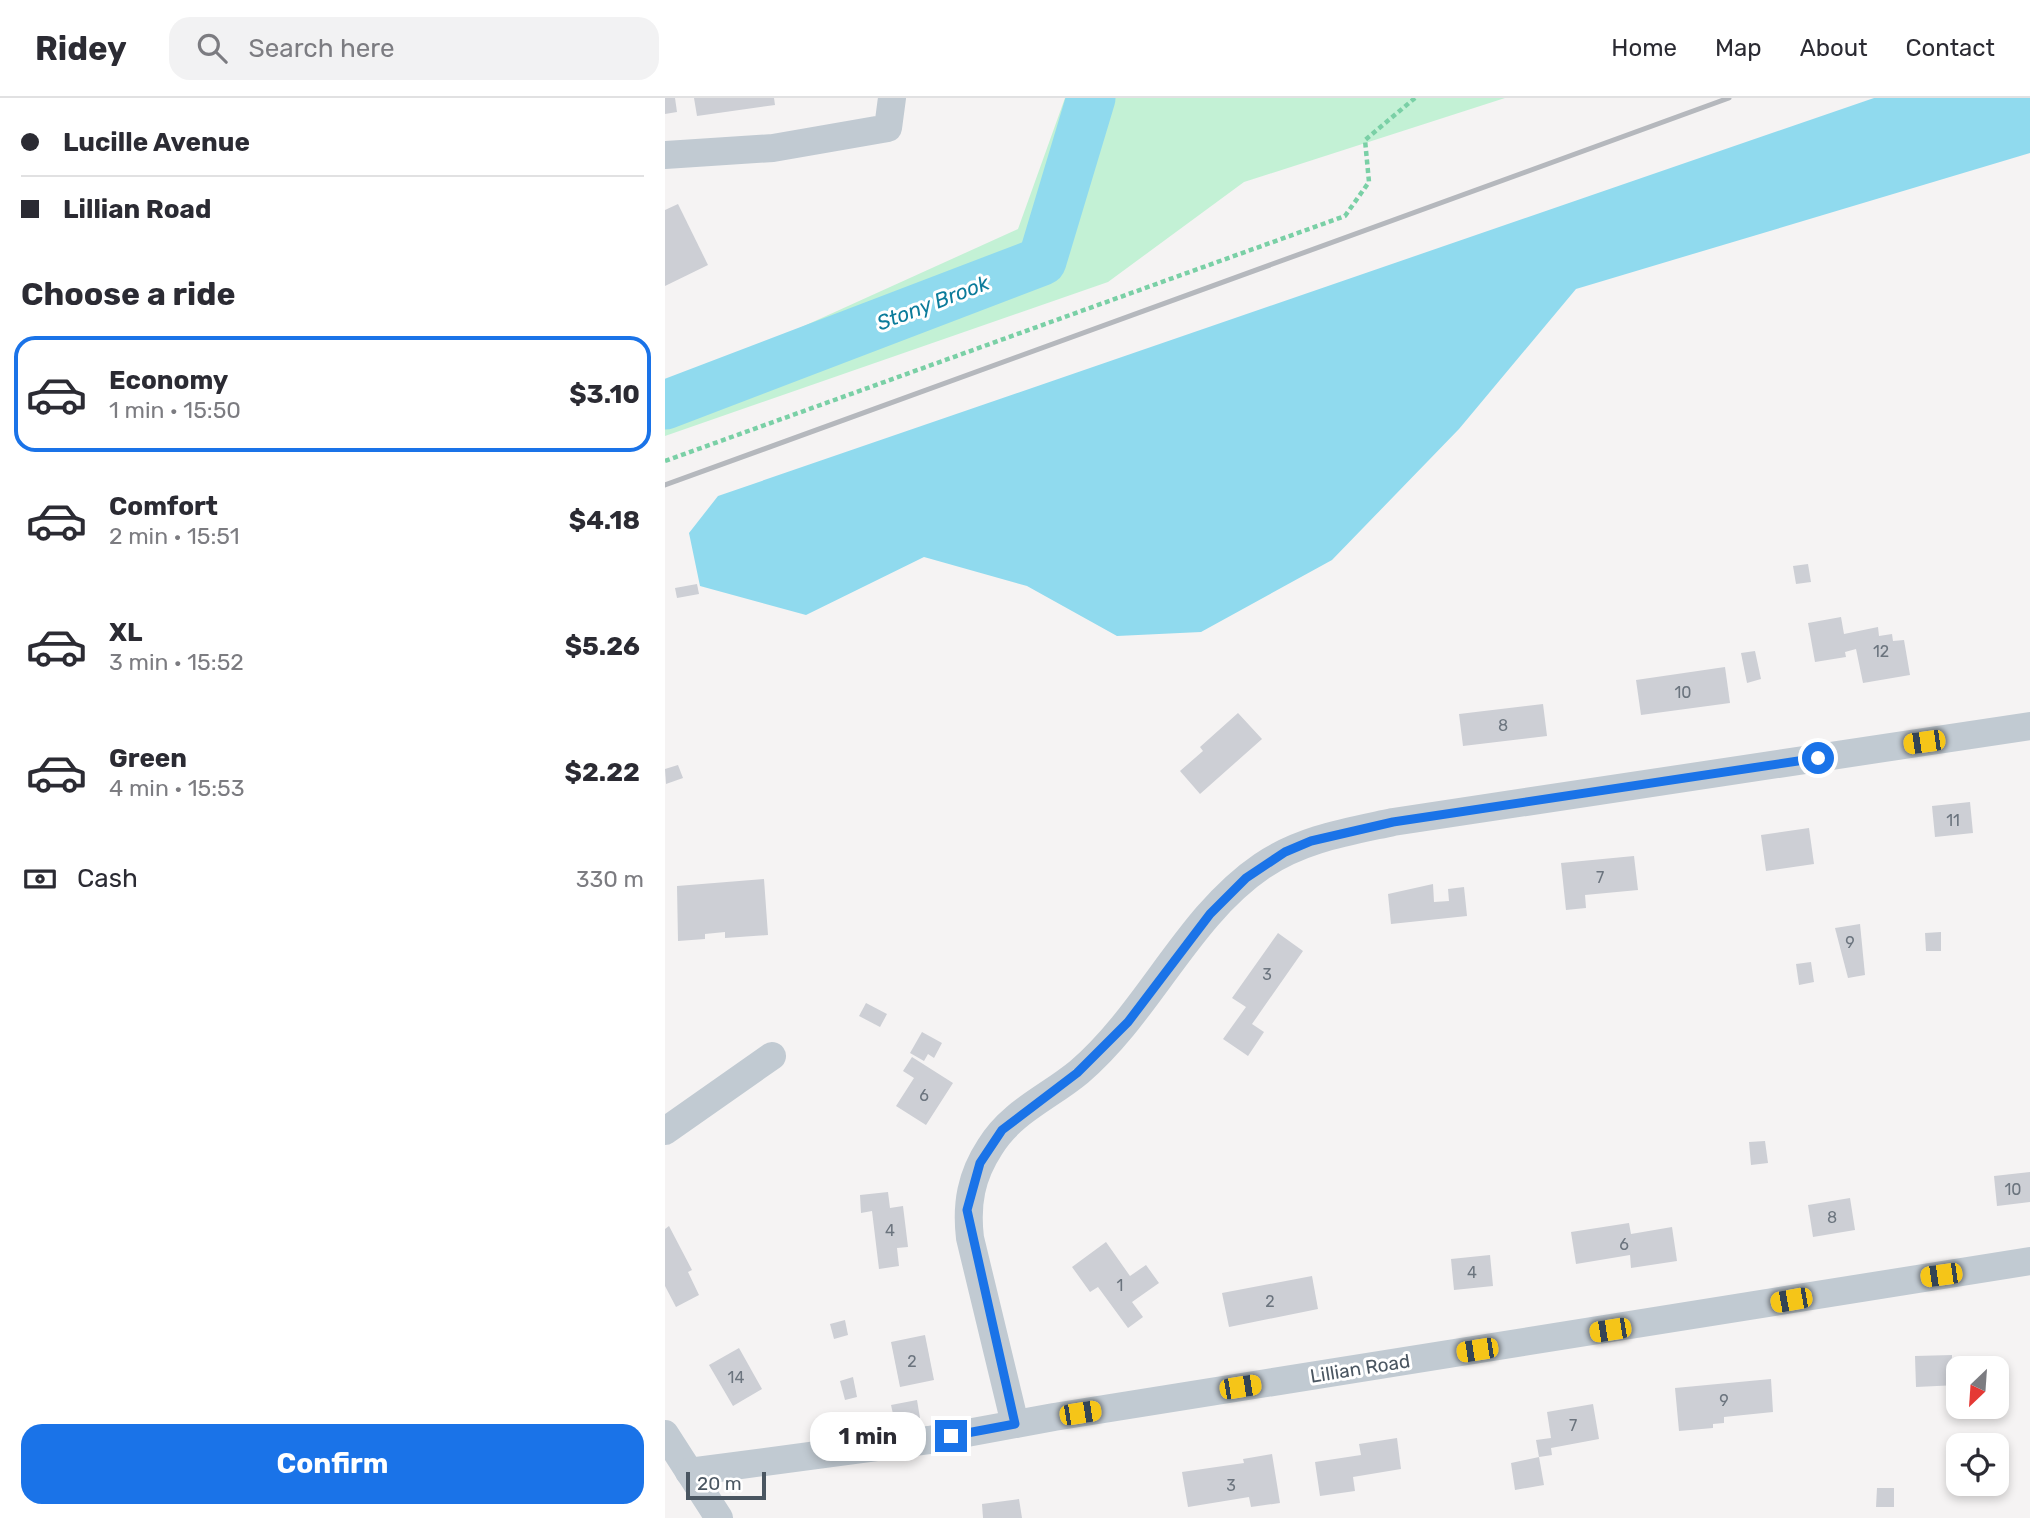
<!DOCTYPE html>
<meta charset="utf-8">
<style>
:root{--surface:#fff;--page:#f2f2f3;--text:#2b2b33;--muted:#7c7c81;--line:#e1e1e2;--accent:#1a73e8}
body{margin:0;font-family:Rubik,sans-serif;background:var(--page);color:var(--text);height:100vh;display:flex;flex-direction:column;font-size:26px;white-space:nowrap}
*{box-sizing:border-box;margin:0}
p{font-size:23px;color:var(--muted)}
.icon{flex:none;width:38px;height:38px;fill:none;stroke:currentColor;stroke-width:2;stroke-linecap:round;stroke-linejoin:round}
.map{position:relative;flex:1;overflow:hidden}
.drawer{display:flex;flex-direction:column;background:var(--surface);width:665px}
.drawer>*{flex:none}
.guide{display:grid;align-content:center;height:154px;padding:0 21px;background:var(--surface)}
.needle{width:46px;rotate:205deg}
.tools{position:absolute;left:1281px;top:1258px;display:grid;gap:14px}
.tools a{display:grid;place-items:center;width:63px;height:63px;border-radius:14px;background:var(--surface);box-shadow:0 4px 10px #0003;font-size:35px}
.scale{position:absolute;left:21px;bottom:18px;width:80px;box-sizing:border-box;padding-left:7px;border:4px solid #4a5661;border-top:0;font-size:19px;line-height:24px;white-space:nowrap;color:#4a5661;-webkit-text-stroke:5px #fff;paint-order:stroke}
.end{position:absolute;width:32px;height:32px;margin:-16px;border:9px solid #1a73e8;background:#fff;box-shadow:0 0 0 4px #fff}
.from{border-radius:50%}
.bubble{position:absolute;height:49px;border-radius:21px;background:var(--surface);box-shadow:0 4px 10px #0003;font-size:23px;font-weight:700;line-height:49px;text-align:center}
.car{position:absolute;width:21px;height:42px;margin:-21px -10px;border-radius:9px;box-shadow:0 0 5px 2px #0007;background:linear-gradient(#f5c518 24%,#345 0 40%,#f5c518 0 76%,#345 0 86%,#f5c518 0)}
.guide b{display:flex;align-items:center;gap:24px;height:66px;font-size:26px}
.guide b+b{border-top:2px solid var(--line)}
.guide i{width:18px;height:18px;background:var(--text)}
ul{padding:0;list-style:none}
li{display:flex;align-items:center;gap:21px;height:116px;margin:0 14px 10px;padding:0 7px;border:4px solid transparent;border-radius:21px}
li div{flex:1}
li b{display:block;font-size:26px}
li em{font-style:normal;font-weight:700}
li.current{border-color:var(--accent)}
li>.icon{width:63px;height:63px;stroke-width:1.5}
h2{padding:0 21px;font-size:32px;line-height:84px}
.pay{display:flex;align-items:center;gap:18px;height:77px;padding:0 21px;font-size:26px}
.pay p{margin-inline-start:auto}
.button{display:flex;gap:14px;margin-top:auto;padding:14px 21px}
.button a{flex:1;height:80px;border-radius:21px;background:var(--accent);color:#fff;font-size:28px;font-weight:700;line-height:80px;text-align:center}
header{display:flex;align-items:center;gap:42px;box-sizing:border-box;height:98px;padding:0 35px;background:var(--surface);border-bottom:2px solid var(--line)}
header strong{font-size:33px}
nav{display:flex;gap:38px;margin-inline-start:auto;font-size:24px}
.search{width:490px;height:63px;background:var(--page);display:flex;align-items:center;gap:18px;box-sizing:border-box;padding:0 24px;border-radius:21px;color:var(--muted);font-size:26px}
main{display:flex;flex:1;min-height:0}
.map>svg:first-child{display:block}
</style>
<header>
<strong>Ridey</strong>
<div class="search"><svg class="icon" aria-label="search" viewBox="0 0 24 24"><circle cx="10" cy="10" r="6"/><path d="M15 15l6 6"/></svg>Search here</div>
<nav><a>Home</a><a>Map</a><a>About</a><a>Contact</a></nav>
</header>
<main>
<section class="drawer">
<div class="guide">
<b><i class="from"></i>Lucille Avenue</b>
<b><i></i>Lillian Road</b>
</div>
<h2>Choose a ride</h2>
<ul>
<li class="current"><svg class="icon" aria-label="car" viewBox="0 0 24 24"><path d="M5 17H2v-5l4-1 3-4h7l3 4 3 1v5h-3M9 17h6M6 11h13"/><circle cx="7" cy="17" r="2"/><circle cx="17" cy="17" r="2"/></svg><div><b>Economy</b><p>1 min · 15:50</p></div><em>$3.10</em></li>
<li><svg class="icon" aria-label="car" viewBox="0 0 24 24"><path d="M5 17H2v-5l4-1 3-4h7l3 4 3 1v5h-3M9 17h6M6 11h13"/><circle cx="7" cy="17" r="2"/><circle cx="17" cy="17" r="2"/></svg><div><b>Comfort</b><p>2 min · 15:51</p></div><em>$4.18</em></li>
<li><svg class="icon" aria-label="car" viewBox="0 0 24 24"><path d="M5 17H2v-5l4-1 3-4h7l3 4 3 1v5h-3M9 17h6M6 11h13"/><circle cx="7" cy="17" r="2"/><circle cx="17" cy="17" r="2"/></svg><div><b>XL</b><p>3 min · 15:52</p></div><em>$5.26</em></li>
<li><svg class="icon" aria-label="car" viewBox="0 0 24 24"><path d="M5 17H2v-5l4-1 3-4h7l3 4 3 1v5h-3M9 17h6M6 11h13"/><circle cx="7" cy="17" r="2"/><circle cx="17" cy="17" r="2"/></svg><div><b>Green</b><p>4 min · 15:53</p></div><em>$2.22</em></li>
</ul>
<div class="pay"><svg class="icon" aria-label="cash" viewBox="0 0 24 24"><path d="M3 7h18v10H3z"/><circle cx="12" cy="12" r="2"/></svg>Cash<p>330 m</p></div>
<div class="button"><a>Confirm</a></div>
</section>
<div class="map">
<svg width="1365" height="1420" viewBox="0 0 1365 1420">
<rect width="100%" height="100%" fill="#f5f3f3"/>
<polygon fill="#c3f1d5" points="400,0 840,0 579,84 443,184 0,338 0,291 353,131"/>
<polygon fill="#90daee" points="1209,0 1365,0 1365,55 911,191 794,331 667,462 536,534 452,538 362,488 259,459 141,517 35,488 24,435 53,398"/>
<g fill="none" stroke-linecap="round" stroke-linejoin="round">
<polyline stroke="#90daee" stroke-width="49" points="0,307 377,163 426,0"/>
</g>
<g fill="#cdcfd5">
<polygon points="0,0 10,0 12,14 0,16"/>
<polygon points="29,0 109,0 110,7 32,18"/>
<polygon points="13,106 43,167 0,188 0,112"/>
<polygon points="1143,466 1146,484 1131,486 1128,468"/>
<polygon points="32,486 34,496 12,500 10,490"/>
<polygon points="1176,519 1179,536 1213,529 1214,538 1227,536 1228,543 1239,542 1245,577 1198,585 1191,551 1180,554 1181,559 1150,564 1143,525"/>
<polygon points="1090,553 1096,581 1082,585 1076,555"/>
<polygon points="1060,569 1065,605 976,617 971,582"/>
<polygon points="878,606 882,638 798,648 794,616"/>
<polygon points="573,615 597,641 535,696 515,673 538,653 535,649"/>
<polygon points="13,667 18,680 1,686 0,671"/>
<polygon points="1305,704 1308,735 1270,739 1267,708"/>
<polygon points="1144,730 1149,766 1101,773 1096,737"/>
<polygon points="969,758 973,792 920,797 921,810 901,812 896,765"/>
<polygon points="99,781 103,837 60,840 60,834 40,836 40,841 13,843 12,788"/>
<polygon points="768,786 769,804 784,803 783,791 799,789 802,818 726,826 723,796"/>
<polygon points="1195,826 1200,877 1183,880 1170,830"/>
<polygon points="1276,834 1276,853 1261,853 1260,835"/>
<polygon points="613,835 638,853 587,926 599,934 583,958 558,941 581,909 567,900"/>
<polygon points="1146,864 1149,884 1134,887 1131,866"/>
<polygon points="201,905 222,916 215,929 194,918"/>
<polygon points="257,934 277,945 269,960 263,956 259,963 245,955"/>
<polygon points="247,959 288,985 261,1027 231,1008 249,980 238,973"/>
<polygon points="1100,1043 1103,1065 1086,1067 1084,1044"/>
<polygon points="1365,1074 1365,1104 1332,1108 1329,1078"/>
<polygon points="223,1094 225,1110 238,1108 243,1149 232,1150 234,1168 214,1171 207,1113 196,1115 195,1097"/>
<polygon points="1185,1100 1190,1132 1148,1139 1143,1107"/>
<polygon points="964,1125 966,1136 1007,1129 1012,1163 966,1170 965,1157 911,1166 906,1134"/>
<polygon points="4,1128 27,1172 23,1174 34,1197 11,1209 0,1188 0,1131"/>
<polygon points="441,1144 465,1178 481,1167 494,1185 467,1204 478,1219 463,1230 433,1189 425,1194 407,1169"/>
<polygon points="825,1157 828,1188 789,1192 786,1161"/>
<polygon points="647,1178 653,1211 564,1229 557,1195"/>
<polygon points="180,1222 183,1237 169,1241 165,1226"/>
<polygon points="260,1237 269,1282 235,1289 226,1244"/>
<polygon points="74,1250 97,1291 68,1308 44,1267"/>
<polygon points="1287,1257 1287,1260 1312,1259 1312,1270 1293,1270 1293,1287 1251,1289 1250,1258"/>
<polygon points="188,1279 192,1299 180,1302 175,1283"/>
<polygon points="1106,1281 1108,1314 1059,1319 1059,1325 1048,1326 1048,1330 1014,1333 1010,1290"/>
<polygon points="252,1302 255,1320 230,1325 226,1307"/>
<polygon points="928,1306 934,1341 886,1350 887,1357 874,1359 871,1342 886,1340 882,1314"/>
<polygon points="732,1340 736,1371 688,1379 690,1393 655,1398 650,1364 696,1357 694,1346"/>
<polygon points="607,1356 615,1405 586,1409 584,1399 523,1409 517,1374 579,1365 578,1361"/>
<polygon points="874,1359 879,1387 850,1392 846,1365"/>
<polygon points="1212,1390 1229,1390 1229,1409 1211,1409"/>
<polygon points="354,1401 357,1420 318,1420 317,1406"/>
</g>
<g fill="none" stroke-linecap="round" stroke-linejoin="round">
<polyline stroke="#7ad0a6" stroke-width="4.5" stroke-dasharray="5 3.5" stroke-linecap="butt" points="0,363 680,118 704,84 700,42 750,0"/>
<g stroke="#c1cad2" stroke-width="28">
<polyline points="0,57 108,50 223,30 227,0"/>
<polyline points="0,1033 107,958"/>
<path d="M350 1326 305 1140C301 1106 306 1078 325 1049 346 1014 384 999 414 974 484 914 522 819 597 768 637 741 682 734 728 724L1365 628"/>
<polyline points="0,1336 54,1420"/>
<polyline points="24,1374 264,1342 389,1319 1365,1163"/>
</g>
<polyline stroke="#b5b8bd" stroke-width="5" points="0,387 1064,0"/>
</g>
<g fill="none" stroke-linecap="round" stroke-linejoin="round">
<polyline stroke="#1a73e8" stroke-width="9" points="286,1338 350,1326 302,1112 315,1065 337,1032 412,975 463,924 545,816 581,780 620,754 646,743 728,724 1153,660"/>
</g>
<g text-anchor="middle" stroke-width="6" stroke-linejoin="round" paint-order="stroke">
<g font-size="16" fill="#6b747e">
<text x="1216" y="559">12</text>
<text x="1018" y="600">10</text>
<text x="838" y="633">8</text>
<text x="1288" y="728">11</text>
<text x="935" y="785">7</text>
<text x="1185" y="850">9</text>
<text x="602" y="882">3</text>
<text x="259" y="1003">6</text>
<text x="1348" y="1097">10</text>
<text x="1167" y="1125">8</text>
<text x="225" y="1138">4</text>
<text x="959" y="1152">6</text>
<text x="807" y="1180">4</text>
<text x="455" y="1193">1</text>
<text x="605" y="1209">2</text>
<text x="247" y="1269">2</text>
<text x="71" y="1285">14</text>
<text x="1059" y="1308">9</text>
<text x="908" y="1333">7</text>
<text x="566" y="1393">3</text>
</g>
<g font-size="19" fill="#4a5661" stroke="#fff">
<text transform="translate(695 1270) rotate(-9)" y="7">Lillian Road</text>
</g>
<g font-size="21" font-style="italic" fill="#0c7c9b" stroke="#fff">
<text transform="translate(268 205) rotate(-21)" y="7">Stony Brook</text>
</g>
</g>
</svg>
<div class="tools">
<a><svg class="needle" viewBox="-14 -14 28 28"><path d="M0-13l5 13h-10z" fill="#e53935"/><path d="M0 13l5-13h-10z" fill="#7c7c81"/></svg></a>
<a><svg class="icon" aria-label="locate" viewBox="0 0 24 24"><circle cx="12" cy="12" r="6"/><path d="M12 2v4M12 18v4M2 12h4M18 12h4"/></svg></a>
</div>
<div class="scale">20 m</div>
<i class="end from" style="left:1153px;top:660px"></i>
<i class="end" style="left:286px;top:1338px"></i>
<div class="bubble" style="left:145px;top:1314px;width:116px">1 min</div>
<i class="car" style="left:1259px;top:644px;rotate:262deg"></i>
<i class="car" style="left:1276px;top:1177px;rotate:262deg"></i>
<i class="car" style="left:1126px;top:1202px;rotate:260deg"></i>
<i class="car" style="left:945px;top:1232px;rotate:261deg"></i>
<i class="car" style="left:812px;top:1252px;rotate:261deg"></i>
<i class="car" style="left:575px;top:1289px;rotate:81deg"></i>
<i class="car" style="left:415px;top:1315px;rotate:81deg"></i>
</div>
</main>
